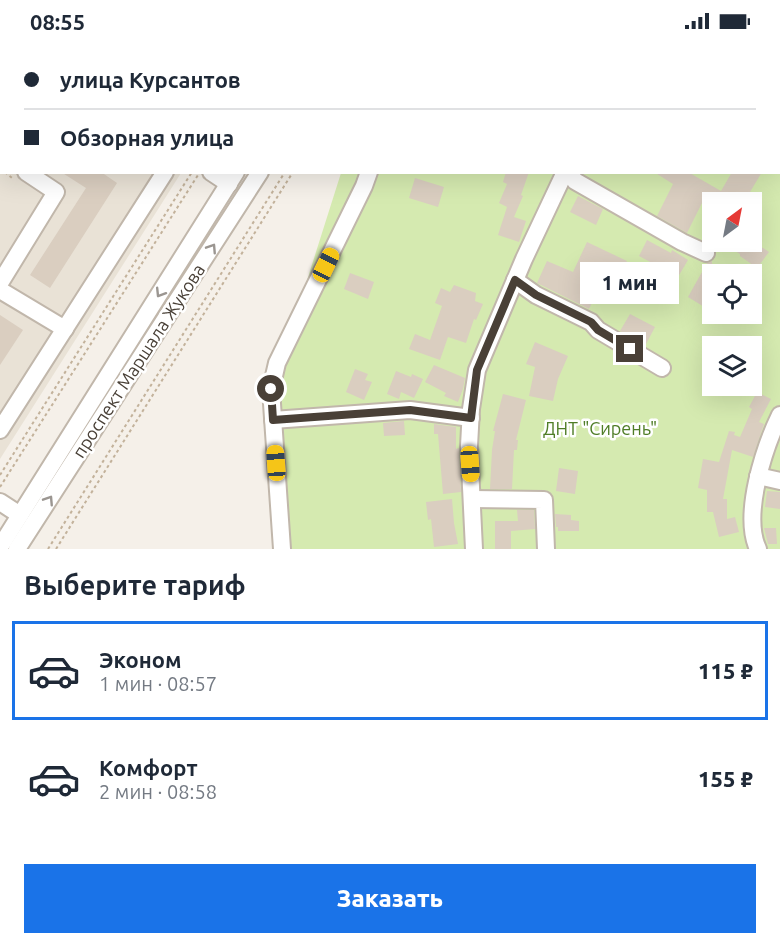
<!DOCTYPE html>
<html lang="ru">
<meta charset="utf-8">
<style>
:root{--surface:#fff;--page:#f2f2f3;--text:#1f2937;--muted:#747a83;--line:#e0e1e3;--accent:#1a73e8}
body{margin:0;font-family:Ubuntu,sans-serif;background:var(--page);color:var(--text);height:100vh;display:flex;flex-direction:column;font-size:22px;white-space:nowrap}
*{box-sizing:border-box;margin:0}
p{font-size:20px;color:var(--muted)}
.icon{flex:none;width:33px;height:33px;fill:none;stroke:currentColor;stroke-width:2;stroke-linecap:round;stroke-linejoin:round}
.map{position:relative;height:507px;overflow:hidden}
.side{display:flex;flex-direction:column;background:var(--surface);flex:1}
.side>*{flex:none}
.guide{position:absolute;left:0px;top:0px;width:780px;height:132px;box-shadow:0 6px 24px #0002;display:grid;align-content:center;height:132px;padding:0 24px;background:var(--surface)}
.needle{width:39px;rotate:32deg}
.controls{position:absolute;left:702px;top:150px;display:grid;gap:12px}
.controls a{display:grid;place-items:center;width:60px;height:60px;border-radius:0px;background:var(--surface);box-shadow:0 6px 24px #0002;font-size:30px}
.end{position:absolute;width:27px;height:27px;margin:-14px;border:8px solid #494037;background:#fff;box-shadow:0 0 0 3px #fff}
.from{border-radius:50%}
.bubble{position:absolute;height:42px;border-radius:0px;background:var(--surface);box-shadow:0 6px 24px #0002;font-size:20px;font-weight:800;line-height:42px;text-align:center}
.car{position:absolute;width:18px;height:36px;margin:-18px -9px;border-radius:8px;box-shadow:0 0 4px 2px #0007;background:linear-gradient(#f5c518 24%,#345 0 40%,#f5c518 0 76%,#345 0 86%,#f5c518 0)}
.guide b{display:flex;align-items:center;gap:21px;height:57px;font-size:22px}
.guide b+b{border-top:2px solid var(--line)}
.guide i{width:15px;height:15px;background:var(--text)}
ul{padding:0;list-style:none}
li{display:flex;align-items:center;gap:18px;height:99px;margin:0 12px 9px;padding:0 12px;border:3px solid transparent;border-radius:0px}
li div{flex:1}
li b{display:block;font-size:22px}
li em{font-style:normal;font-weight:800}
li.on{border-color:var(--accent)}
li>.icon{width:54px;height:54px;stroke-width:1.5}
h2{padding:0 24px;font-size:27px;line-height:72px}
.primary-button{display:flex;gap:12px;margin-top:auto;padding:12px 24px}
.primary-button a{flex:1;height:69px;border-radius:0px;background:var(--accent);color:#fff;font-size:24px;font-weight:800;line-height:69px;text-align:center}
.status{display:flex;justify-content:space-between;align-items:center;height:42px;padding:0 30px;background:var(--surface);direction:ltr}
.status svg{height:16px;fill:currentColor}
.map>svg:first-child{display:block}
</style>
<div class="status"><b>08:55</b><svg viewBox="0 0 49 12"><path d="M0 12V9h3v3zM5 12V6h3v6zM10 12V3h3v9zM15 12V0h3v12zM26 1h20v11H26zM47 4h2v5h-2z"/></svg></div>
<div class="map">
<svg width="780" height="507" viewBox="0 0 780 507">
<rect width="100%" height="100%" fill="#f5f0e9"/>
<polygon fill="#e9e2d6" points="0,0 264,0 263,2 2,2 2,130 181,131 0,417"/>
<path fill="#d5eab0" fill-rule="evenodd" d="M389 0H780V507H275L265 371 341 131 778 130V2L388 1ZM712 160H752V200H712ZM712 232H752V272H712ZM712 304H752V344H712Z"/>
<g fill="#dacec0">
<polygon points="61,130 101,130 117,141 50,246 30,233 86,146"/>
<polygon points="506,130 529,130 521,153 523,154 514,175 526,179 519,200 498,193 507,165 499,161 507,142 503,140"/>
<polygon points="654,130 688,130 721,149 732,130 762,130 744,160 735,160 726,155 723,160 712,160 712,165 703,159 687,191 657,174 673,142"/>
<polygon points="415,136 444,145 438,165 409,156"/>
<polygon points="578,154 603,167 596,183 570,170"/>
<polygon points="647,198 671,211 672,208 688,218 678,235 655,221 654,222 639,214"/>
<polygon points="587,200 627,219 615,243 603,237 589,267 537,241 547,219 573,230"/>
<polygon points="720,200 754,200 769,210 757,226 740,214 740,212"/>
<polygon points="712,219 712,256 706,266 688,255 707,221"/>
<polygon points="350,231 374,240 368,257 344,247"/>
<polygon points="454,243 476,251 475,259 483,262 476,278 474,277 466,301 448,295 440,318 409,307 415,292 430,298 442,264 435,261 441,246 450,250"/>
<polygon points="630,272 655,285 645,304 620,289"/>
<polygon points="0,273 23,288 0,323"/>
<polygon points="535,300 568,314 558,337 553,359 529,354 535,325 526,322"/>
<polygon points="434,323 465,336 463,347 458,360 444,354 446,351 425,340"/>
<polygon points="355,327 368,332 365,338 372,340 364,358 346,350"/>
<polygon points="396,329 411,335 412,332 423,337 414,356 401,350 399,357 387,352"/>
<polygon points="757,350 771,357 759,380 764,382 753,415 732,408 723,457 727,457 727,477 735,475 739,490 719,495 713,470 707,470 707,448 698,446 703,417 719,420 729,389 735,390 734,393 740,395 752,367 749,365"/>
<polygon points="503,352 526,358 516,398 518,398 517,408 514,408 512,447 490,447 492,408 495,389 493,389"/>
<polygon points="404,379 405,393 384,394 383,381"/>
<polygon points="434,382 456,385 456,407 459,406 461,450 443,452 438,392 434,392"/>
<polygon points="559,426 578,429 575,452 556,449"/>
<polygon points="767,449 780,450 780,467 765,465"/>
<polygon points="452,457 454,481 458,502 434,505 431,477 428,478 426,460"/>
<polygon points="517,468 534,468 535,487 511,489 511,507 495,507 495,479 518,479"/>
<polygon points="555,472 571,473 571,478 579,479 579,489 558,489 558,485 556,485"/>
<polygon points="764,486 776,486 777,502 768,502"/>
</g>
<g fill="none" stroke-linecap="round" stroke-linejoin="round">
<defs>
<g id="minor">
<polyline points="378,0 381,2"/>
<polyline points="767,0 769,2"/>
<polyline points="60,2 61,0"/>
<polyline points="156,2 157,0"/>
<polyline points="246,2 247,0"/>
<polyline points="318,2 319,0"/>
<polyline points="342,2 343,0"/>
<polyline points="429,2 430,0"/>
<polyline points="617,2 617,0"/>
<polyline points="0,18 2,16"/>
<polyline points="778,120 780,121"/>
<polyline points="211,130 229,142"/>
<polyline points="569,130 575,139 682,200 706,211"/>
<polyline points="515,238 536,253 591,280 598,288 662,326"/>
<polyline points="0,241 56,150 26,130"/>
<polyline points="0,248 65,287"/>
<polyline points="273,378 410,368 471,376"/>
<polyline points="0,388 165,130"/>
<polyline points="758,434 780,439"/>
<polyline points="472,457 544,458 546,507"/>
<polyline points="0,460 20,473"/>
<polyline points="0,505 236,130"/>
<polyline points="17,507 260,130"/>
<polyline points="282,507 271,347 277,321 364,144 369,130"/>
<polyline points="474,507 469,404 471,367 477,328 524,217 565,130"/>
<path d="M758 507C742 473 764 406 780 373"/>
</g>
</defs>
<use href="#minor" stroke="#c1b7ab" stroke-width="20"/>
<g stroke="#c3b29b" stroke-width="2" stroke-dasharray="3 3" stroke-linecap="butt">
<polyline points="273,2 274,0"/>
<polyline points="281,2 282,0"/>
<polyline points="0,66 2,66"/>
<polyline points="0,127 2,128"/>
<polyline points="5,130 12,136"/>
<polyline points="0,433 192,130"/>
<polyline points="0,445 198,133"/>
<polyline points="48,507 285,130"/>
<polyline points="56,507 293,130"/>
</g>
<use href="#minor" stroke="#fff" stroke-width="16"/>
</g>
<defs><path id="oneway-chevron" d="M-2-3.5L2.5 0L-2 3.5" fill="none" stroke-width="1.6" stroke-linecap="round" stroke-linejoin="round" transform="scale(1.5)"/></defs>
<g stroke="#9b9691">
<use href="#oneway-chevron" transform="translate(212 206) rotate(-57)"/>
<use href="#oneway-chevron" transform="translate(160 251) rotate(122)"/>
<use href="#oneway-chevron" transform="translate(49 458) rotate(-57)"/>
</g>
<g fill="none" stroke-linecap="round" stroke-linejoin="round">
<polyline stroke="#494037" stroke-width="8" points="271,347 273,378 410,368 471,376 477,328 515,238 536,253 591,280 598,288 630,307"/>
</g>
<g text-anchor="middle" stroke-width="5" stroke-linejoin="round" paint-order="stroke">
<g font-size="18" fill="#494037" stroke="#fff">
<text transform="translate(139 319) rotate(-57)" y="6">проспект Маршала Жукова</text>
</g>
<g font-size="18" fill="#4f7d27" stroke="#fff">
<text x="600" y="393">ДНТ "Сирень"</text>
</g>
</g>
</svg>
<div class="controls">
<a><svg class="needle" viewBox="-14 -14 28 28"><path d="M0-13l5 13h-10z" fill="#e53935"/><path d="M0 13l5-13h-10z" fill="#747a83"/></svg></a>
<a><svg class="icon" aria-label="locate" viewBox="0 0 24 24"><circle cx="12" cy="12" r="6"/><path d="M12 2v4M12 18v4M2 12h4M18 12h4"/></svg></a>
<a><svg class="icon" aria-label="layers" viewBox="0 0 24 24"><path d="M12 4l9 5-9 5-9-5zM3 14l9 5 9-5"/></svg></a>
</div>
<i class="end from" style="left:271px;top:347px"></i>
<i class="end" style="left:630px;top:307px"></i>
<div class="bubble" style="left:580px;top:220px;width:99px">1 мин</div>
<i class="car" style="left:326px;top:223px;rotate:26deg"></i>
<i class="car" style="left:276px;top:421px;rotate:356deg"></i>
<i class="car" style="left:470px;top:422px;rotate:176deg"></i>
<div class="guide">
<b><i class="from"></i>улица Курсантов</b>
<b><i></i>Обзорная улица</b>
</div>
</div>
<section class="side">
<h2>Выберите тариф</h2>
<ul>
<li class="on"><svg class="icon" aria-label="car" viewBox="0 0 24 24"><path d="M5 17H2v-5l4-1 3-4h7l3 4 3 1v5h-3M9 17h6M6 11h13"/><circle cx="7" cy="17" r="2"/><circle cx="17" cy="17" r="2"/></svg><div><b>Эконом</b><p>1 мин · 08:57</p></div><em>115 ₽</em></li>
<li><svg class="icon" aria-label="car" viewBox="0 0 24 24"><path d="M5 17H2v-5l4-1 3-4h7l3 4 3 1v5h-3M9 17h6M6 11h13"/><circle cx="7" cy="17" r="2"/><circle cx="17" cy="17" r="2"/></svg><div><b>Комфорт</b><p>2 мин · 08:58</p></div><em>155 ₽</em></li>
</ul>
<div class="primary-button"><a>Заказать</a></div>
</section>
